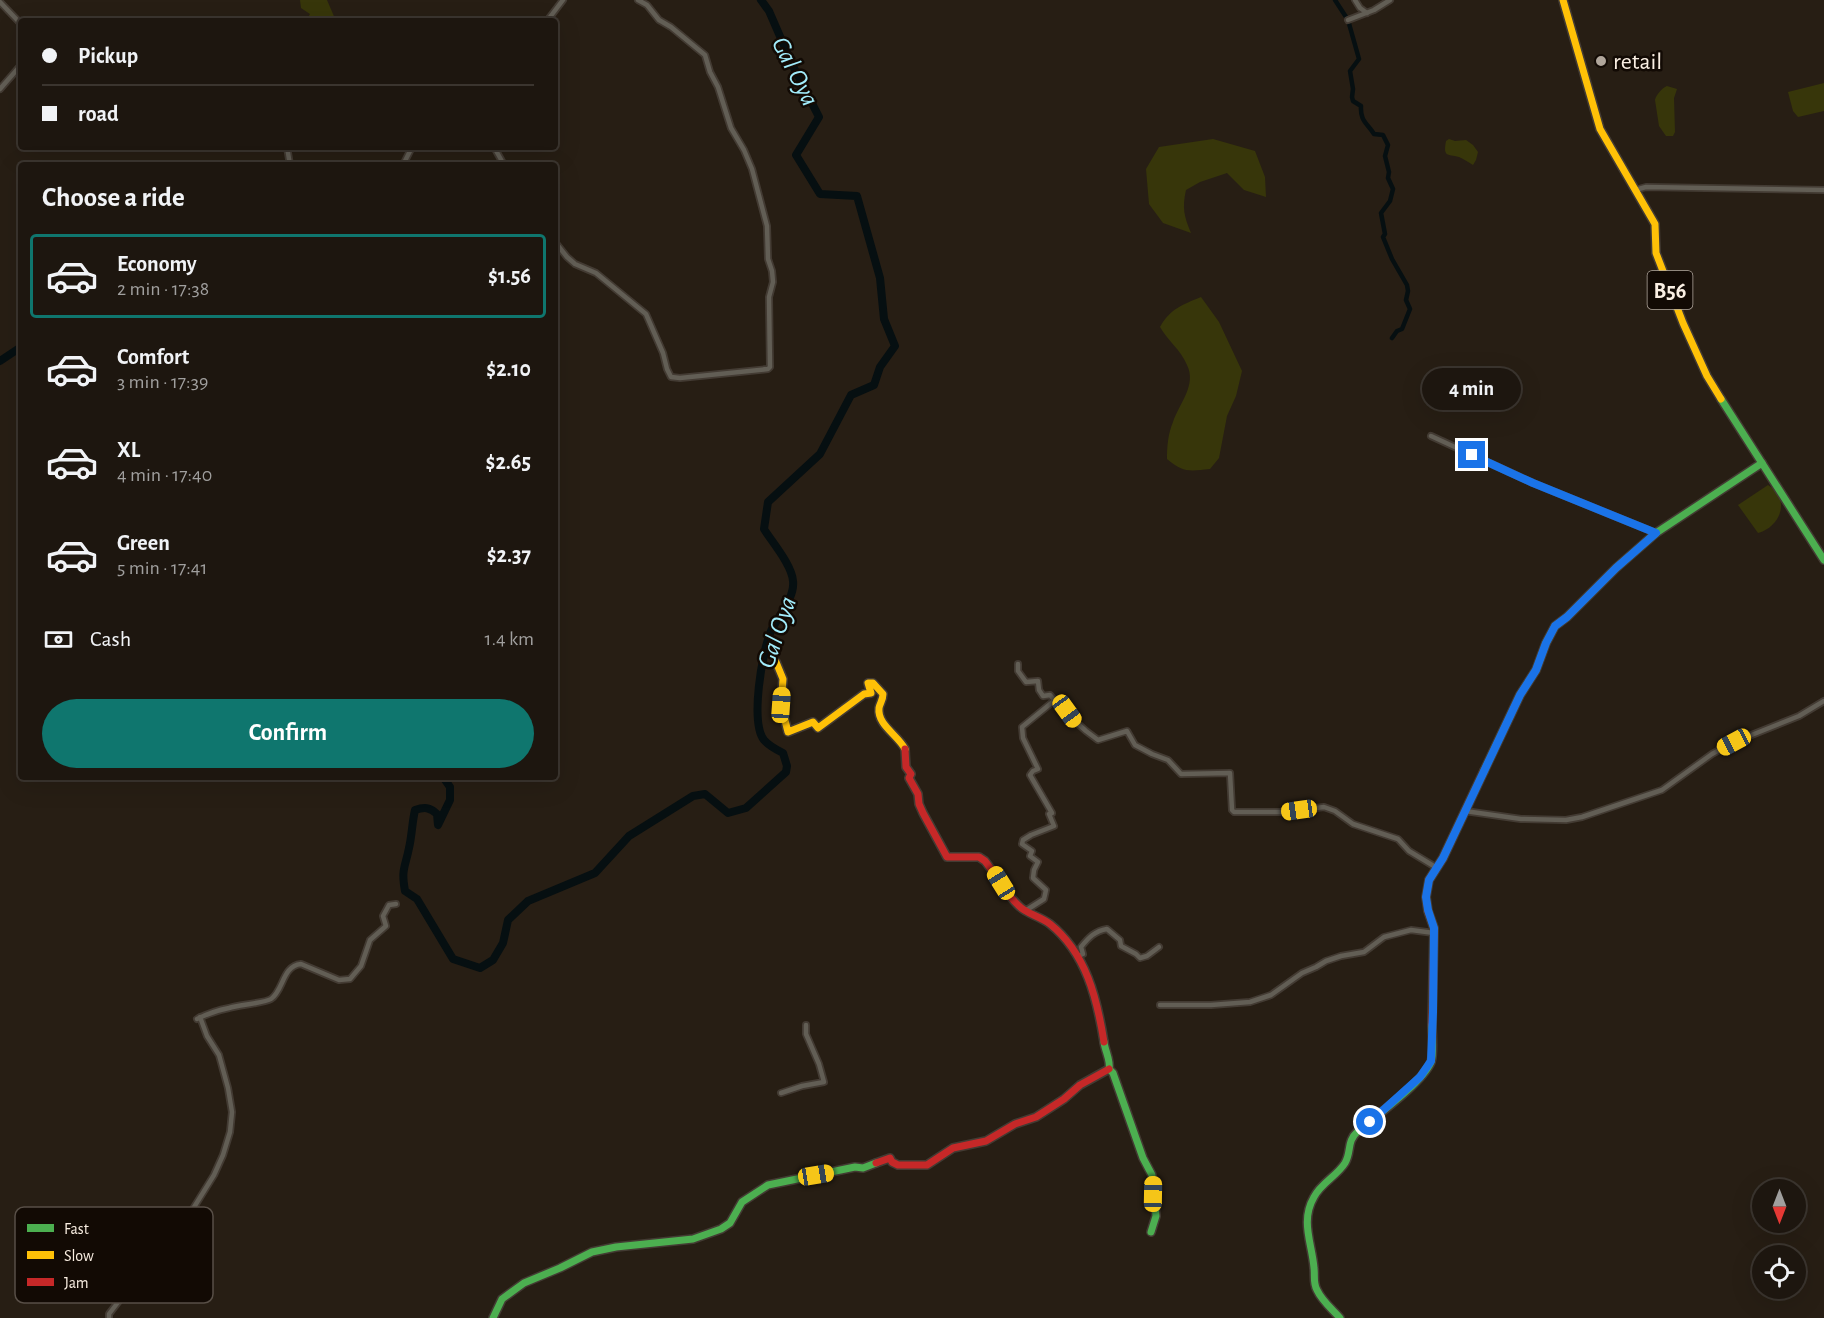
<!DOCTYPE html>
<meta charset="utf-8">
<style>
:root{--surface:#1d160f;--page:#2a231d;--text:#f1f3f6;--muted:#a09f9e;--line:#3b352f;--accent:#0f766e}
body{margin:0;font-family:"Alegreya Sans",sans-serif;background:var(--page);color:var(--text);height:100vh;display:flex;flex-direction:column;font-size:22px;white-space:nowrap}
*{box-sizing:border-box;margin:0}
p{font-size:20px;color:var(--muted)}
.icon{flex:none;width:33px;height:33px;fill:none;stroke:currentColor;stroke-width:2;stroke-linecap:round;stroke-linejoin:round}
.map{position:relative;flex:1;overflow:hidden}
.side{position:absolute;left:18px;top:162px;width:540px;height:618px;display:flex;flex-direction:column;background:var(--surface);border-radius:6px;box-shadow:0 6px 24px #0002,0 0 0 2px var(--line)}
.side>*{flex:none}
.banner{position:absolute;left:18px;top:18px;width:540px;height:132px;border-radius:6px;box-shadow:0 6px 24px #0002,0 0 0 2px var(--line);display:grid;align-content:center;height:132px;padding:0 24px;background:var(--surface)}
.needle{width:39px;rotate:180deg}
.controls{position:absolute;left:1752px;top:1179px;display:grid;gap:12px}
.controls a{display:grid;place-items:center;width:54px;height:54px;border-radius:50%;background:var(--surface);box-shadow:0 6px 24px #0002,0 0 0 2px var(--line);font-size:30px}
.end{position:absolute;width:27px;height:27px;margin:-14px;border:8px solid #1a73e8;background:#fff;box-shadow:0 0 0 3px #fff}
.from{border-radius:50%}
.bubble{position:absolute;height:42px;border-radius:21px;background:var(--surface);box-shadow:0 6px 24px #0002,0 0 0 2px var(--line);font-size:20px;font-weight:600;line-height:42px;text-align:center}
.car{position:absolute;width:18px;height:36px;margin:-18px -9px;border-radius:8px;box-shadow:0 0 4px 2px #0007;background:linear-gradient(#f5c518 24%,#345 0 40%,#f5c518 0 76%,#345 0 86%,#f5c518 0)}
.banner b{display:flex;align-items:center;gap:21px;height:57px;font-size:22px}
.banner b+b{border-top:2px solid var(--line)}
.banner i{width:15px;height:15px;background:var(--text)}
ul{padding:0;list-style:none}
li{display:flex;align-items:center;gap:18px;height:84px;margin:0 12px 9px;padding:0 12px;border:3px solid transparent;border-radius:6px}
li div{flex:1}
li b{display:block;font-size:22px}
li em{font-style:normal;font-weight:600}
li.on{border-color:var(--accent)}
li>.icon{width:54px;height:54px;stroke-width:1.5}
h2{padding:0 24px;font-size:27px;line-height:72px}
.pay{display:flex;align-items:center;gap:15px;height:66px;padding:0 24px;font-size:22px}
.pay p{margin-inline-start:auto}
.cta{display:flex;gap:12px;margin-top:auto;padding:12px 24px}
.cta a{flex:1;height:69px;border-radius:36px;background:var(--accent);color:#fff;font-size:24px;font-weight:600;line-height:69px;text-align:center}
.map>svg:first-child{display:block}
</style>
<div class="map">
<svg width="1824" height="1318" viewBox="0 0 1824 1318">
<rect width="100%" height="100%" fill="#271e14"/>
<g fill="#37360a">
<polygon points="300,0 327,0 336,21 306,21 310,14 301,8"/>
<polygon points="1824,83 1824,111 1798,117 1793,111 1788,92"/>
<path d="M1667 86 1677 89 1674 98 1675 132 1673 136H1666L1659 126 1655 100C1656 95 1662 88 1667 86Z"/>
<path d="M1213 139 1255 151 1265 177 1266 197 1244 190 1227 173 1200 182 1186 190C1182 208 1184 216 1191 233L1163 223 1149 204 1146 169 1159 147Z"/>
<path d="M1449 139 1455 141 1466 140 1473 145 1478 152 1476 160 1473 165C1468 162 1464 159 1459 157 1447 154 1443 157 1446 141Z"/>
<path d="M1201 297 1219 322 1242 371 1236 396 1227 416 1219 458 1210 469C1190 471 1183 473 1167 459 1167 446 1168 434 1173 422 1179 404 1197 385 1187 365 1181 350 1168 341 1160 327 1171 308 1182 305 1201 297Z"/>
<path d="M1768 485C1791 498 1781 527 1758 533L1738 505Z"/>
</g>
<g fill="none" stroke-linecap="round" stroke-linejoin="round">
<path stroke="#060f11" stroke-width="4.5" d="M1335 0 1348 20 1359 59 1350 71 1353 89 1352 97 1353 101 1361 106C1360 121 1367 123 1374 134L1383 135 1388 145 1385 156 1389 172 1388 178 1393 189 1390 201 1381 213 1385 234 1383 237 1392 259 1407 285 1408 291 1406 300 1410 309 1402 329 1397 331 1392 338"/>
<g stroke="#060f11" stroke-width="8">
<polyline points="0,361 21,347"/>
<path d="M443 777 450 787V800L438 825 437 814C430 807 424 807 415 810 412 823 412 835 409 848 405 868 401 869 405 891L417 899 453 959 480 968 493 960 503 943 508 920 528 901 595 873 629 836 693 796 705 794 728 813 746 808 786 772 787 766 783 753C777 750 769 746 764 740 750 722 762 652 771 631 778 616 795 598 793 581 792 565 772 542 764 529L768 502 820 454 851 395 874 385 880 367 895 346 884 319 880 278 857 196 820 194 796 155 819 117 792 64 769 11 761 0"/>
</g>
<defs>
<g id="street">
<polyline points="1355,0 1360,8 1367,13"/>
<polyline points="0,2 21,24"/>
<polyline points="1348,20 1374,10 1390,0"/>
<polyline points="547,21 563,0"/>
<polyline points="0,89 21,65"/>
<polyline points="287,147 290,165"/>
<polyline points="494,147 504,165"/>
<polyline points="403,165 412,147"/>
<polyline points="1635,190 1646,187 1824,190"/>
<polyline points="555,242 567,257 575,264 596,273 646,314 663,353 667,369 671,377 680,378 768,369 770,367 769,297 773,282 772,271 768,259 767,226 752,169 744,150 731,128 718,87 710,72 705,55 671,27 659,20 647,5 638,0"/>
<polyline points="1431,436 1533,483 1656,533"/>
<polyline points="1018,664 1018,671 1026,682 1038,681 1039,690 1043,696 1050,695 1057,703 1064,707 1076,722 1086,731 1098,740 1127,731 1135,745 1152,754 1168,760 1181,774 1230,773 1232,810 1234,812 1284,812 1324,807 1335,811 1353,824 1398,839 1409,851 1437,868"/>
<polyline points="1465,811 1521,819 1566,820 1582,817 1662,790 1712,754 1734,742 1799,716 1824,701"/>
<polyline points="1025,911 1044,899 1046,890 1033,878 1034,870 1038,862 1030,856 1032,851 1022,844 1023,840 1031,835 1054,826 1049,814 1052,813 1030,775 1033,771 1038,769 1023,738 1022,727 1055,700"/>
<path d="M1078 956 1083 954 1081 947C1089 937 1095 931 1107 929L1120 940 1121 946 1136 954 1140 958 1147 956 1159 947"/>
<polyline points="1160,1005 1211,1005 1250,1002 1271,995 1302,973 1316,967 1326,961 1341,956 1364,952 1384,937 1411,930 1434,933"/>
<path d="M197 1019C207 1014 218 1010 229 1008 238 1005 265 1003 271 999 284 990 282 966 301 964L339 980 350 979 361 966 370 940 386 926 383 916 389 905 396 904"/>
<polyline points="781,1093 802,1086 824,1082 819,1064 806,1034 806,1025"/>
<polyline points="109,1318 109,1314 145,1267 173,1241 214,1175 223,1155 230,1132 232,1112 228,1088 219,1055 207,1036 200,1017"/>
</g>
<g id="fast">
<polyline points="1721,399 1824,560"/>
<polyline points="1484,771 1520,695 1536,670 1546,643 1555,626 1567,617 1616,568 1656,533 1762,463"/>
<path d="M1104 1042C1105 1051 1111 1061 1109 1069L1113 1073 1143 1158 1152 1175 1156 1216 1151 1232"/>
<polyline points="493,1318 502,1299 524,1283 560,1268 592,1252 616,1247 693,1239 721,1229 730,1223 742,1202 768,1185 855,1167 863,1168 876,1163"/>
<path d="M1340 1318C1332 1309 1322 1301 1317 1290 1313 1283 1315 1276 1314 1268 1312 1243 1300 1221 1314 1197 1321 1183 1337 1176 1345 1163 1352 1151 1346 1142 1358 1131 1377 1115 1422 1083 1431 1062 1434 1053 1432 1035 1432 1025"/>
</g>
<g id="slow">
<polyline points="1563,0 1600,129 1655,224 1656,253 1683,323 1707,376 1721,399"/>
<path d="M776 662 783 679 781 705 788 732 813 722 818 728 864 694 871 693 868 683H873L883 694C883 700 880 703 879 708 877 725 898 735 905 749"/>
</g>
<g id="jam">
<path d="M905 749 906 767 911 774 909 778 918 794 919 804 923 813 947 857H979L985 861C996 875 1005 893 1018 905 1026 914 1040 916 1050 924 1086 953 1097 998 1104 1042"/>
<polyline points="1432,1025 1434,928 1428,911 1426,897 1429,880 1443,858 1484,771"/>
<polyline points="876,1163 890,1158 892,1162 898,1165 927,1165 953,1148 986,1141 1015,1124 1036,1117 1064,1099 1080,1085 1109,1069"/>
</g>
</defs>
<use href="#street" stroke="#433b33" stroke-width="8"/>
<use href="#fast" stroke="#433b33" stroke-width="10"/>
<use href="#slow" stroke="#433b33" stroke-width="10"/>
<use href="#jam" stroke="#433b33" stroke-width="10"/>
<use href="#street" stroke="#625e55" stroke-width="4.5"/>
<use href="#fast" stroke="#4caf50" stroke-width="7"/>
<use href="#slow" stroke="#ffc107" stroke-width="7"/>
<use href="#jam" stroke="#c62828" stroke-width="7"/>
</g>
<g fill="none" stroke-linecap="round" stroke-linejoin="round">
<polyline stroke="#1a73e8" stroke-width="8" points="1370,1122 1420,1077 1431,1061 1433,1012 1434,928 1428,910 1426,897 1429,880 1443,858 1520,695 1536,670 1546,643 1555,626 1567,617 1616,568 1656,533 1533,483 1472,455"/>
</g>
<circle fill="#b0a69b" stroke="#120a04" stroke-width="2" cx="1601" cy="61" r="6"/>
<g text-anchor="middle" stroke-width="5" stroke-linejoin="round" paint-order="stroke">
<rect fill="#120a04" stroke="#b4aaa0" stroke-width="1.5" x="1647.5" y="271" width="45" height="38" rx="4.5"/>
<g font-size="22" font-weight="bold" fill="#faefe3">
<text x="1670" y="298">B56</text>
</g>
<g font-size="24" fill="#faefe3" stroke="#120a04" text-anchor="start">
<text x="1613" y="69">retail</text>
</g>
<g font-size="26" font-style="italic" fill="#a2ecfb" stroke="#120a04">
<text transform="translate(796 71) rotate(63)" y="9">Gal Oya</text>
<text transform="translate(776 632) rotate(-71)" y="9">Gal Oya</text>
</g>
</g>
<rect x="15" y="1207" width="198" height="96" rx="9" fill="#120a04" stroke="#584f47" stroke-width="1.5"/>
<rect x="27" y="1224" width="27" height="8" fill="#4caf50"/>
<rect x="27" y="1251" width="27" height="8" fill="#ffc107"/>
<rect x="27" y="1278" width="27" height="8" fill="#c62828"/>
<g font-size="16" fill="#faefe3">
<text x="64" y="1234">Fast</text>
<text x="64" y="1261">Slow</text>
<text x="64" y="1288">Jam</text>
</g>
</svg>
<div class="controls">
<a><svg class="needle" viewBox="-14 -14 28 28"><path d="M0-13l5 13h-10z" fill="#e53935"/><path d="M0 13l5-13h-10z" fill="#a09f9e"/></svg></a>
<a><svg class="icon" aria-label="locate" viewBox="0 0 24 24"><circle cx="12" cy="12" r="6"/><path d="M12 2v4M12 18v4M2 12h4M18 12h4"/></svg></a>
</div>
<i class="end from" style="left:1370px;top:1122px"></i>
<i class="end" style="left:1472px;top:455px"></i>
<div class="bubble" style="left:1422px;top:368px;width:99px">4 min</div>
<i class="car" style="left:781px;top:705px;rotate:4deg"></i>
<i class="car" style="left:1067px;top:711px;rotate:144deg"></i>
<i class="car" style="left:1734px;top:742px;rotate:242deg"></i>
<i class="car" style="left:1299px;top:810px;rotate:262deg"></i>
<i class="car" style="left:1001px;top:883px;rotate:328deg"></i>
<i class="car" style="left:816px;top:1175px;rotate:81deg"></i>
<i class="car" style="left:1153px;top:1194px;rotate:1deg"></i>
<div class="banner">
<b><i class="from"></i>Pickup</b>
<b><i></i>road</b>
</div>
<section class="side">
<h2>Choose a ride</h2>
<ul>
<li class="on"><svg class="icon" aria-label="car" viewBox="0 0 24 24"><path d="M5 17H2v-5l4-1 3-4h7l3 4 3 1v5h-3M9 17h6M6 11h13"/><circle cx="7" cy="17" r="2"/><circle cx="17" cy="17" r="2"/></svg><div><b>Economy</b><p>2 min · 17:38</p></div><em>$1.56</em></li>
<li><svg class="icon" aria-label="car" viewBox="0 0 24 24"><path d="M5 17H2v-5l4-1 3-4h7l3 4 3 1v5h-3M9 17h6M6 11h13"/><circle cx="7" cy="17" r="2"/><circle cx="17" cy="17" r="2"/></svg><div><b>Comfort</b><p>3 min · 17:39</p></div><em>$2.10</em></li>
<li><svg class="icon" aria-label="car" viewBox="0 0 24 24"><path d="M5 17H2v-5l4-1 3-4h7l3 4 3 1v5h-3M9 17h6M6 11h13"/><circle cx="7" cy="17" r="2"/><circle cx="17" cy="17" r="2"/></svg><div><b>XL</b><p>4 min · 17:40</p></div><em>$2.65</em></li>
<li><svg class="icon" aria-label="car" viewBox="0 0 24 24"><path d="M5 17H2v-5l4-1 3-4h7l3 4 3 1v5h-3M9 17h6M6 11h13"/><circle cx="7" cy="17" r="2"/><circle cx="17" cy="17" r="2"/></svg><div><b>Green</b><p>5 min · 17:41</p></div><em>$2.37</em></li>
</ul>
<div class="pay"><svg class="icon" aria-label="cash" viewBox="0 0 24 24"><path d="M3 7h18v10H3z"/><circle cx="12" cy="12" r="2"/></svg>Cash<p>1.4 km</p></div>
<div class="cta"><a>Confirm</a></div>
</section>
</div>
